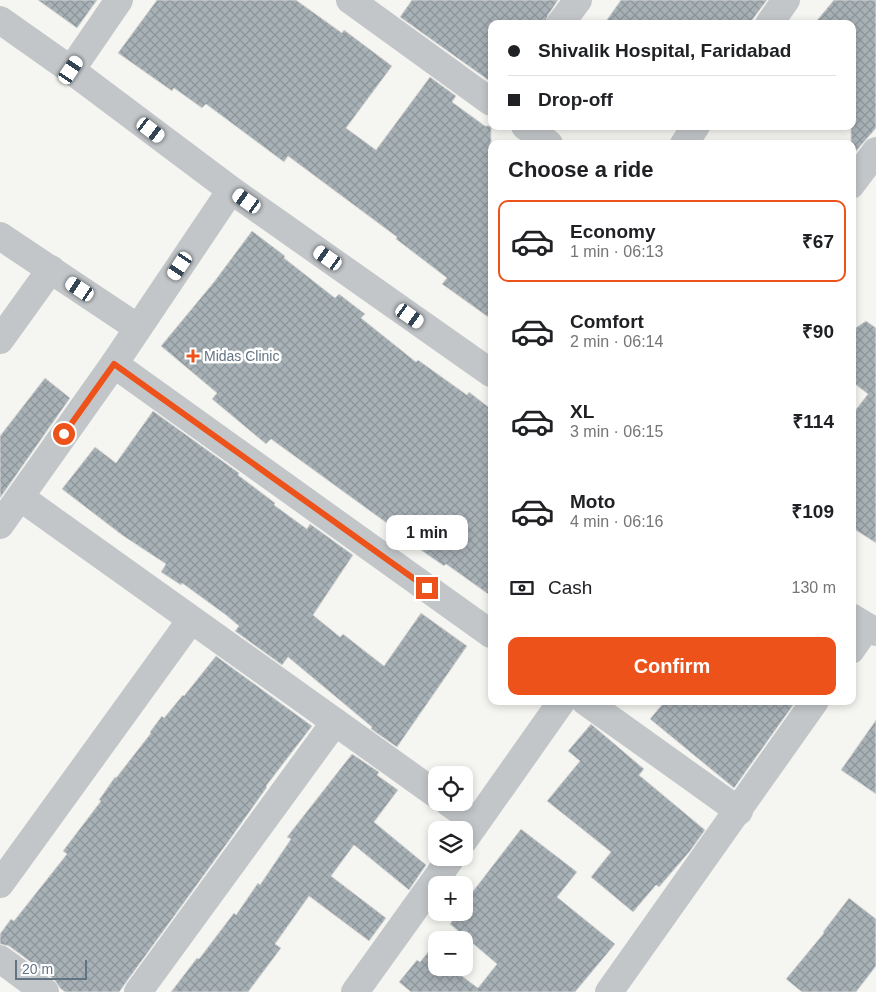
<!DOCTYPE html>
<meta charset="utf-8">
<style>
:root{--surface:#fff;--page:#f2f2f2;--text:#202124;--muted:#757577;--line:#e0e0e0;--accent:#ec521a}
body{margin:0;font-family:Arial,sans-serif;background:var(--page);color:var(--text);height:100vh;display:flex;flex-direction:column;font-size:19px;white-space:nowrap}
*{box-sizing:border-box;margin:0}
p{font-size:16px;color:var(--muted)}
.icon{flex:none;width:28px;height:28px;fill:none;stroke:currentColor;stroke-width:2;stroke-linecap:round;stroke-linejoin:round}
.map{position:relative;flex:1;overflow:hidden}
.sheet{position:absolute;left:488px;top:140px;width:368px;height:565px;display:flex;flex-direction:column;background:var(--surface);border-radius:10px;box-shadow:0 2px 8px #0003}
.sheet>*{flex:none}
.top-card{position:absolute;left:488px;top:20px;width:368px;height:110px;border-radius:10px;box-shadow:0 2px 8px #0003;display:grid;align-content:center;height:110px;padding:0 20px;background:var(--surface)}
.fabs{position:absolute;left:428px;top:766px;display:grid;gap:10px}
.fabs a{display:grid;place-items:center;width:45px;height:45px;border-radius:10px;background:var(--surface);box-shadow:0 2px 8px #0003;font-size:25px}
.scale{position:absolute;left:15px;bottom:12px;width:72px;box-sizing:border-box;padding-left:5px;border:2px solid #627484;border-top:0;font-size:14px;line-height:18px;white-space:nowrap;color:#627484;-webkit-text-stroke:4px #fff;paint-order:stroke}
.end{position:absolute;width:22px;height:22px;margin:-11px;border:6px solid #ec521a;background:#fff;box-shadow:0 0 0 2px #fff}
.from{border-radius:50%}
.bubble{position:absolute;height:35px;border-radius:10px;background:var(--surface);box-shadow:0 2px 8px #0003;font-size:16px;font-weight:700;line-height:35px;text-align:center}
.car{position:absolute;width:15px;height:30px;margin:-15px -8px;border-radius:6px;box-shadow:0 0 4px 1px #0007;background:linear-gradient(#fff 24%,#345 0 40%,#fff 0 76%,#345 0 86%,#fff 0)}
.top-card b{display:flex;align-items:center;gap:18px;height:48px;font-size:19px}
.top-card b+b{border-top:1px solid var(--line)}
.top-card i{width:12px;height:12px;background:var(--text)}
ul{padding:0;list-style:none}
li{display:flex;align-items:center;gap:15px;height:82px;margin:0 10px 8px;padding:0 10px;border:2px solid transparent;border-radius:10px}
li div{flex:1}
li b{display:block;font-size:19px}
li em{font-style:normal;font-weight:700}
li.current{border-color:var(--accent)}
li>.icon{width:45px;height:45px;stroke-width:1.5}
h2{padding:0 20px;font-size:22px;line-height:60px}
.pay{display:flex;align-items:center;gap:12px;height:55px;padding:0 20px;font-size:19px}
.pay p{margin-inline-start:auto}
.cta{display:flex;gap:10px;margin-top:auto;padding:10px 20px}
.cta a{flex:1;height:58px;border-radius:10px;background:var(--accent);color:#fff;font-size:20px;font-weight:700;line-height:58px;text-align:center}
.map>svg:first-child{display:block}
</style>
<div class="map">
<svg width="876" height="992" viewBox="0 0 876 992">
<defs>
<pattern id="building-cross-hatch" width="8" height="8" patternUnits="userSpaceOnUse" patternTransform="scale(1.25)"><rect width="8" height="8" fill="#a8b1b6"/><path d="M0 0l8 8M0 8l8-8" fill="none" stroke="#8c959a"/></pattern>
</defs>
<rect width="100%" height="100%" fill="#f5f5f1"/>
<g fill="url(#building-cross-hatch)" stroke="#d6d6d4">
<polygon points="38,0 97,0 77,28"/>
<polygon points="157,0 296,0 342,33 344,30 392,66 346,128 376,150 430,77 456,96 452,102 485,126 491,126 491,319 442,284 447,278 396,239 397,237 288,156 284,162 206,104 202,108 174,88 172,91 118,53"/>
<polygon points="412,0 558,0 548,15 545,24 491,24 491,82 400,17"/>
<polygon points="621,0 767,0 749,24 604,24"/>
<polygon points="834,0 876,0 876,128 851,157 851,24 814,24"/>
<polygon points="252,231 285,256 284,258 335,298 339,294 365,314 361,318 416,362 418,360 467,395 469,392 491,409 491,596 446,564 444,566 405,539 406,537 271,439 266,444 212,399 217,393 161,346 214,282"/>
<polygon points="866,321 876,328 876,543 851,527 851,416 868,394 851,381 851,331"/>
<polygon points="45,378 70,398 0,498 0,436"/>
<polygon points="153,411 239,473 238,475 275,503 274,505 307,529 310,524 353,555 313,615 340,637 343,634 384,666 421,613 467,646 397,747 371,729 372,727 288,657 282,665 235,631 239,626 226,615 182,583 181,585 161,572 166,564 122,535 62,489 95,447 116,463"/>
<polygon points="216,656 312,726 266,786 267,787 233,835 119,992 65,992 60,988 54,979 9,946 0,944 0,934 11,919 14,921 67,854 63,851 101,801 99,800 115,777 116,778 151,733 150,732 162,716 164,718 183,695 184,696"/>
<polygon points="665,701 796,701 734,788 650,719"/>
<polygon points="876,720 876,794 841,770"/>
<polygon points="591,724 644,769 639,775 705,830 690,851 659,887 656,885 633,912 591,877 611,852 547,801 580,761 568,751"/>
<polygon points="352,754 379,772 377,775 398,790 374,822 426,865 409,890 354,845 331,876 386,918 369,941 309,896 275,944 281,948 248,992 171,992 197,958 199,959 234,913 236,915 258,883 260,885 291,839 287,837"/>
<polygon points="521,829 577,872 557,897 615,944 575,992 411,992 399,982 417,960 420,962 429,951 436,956 436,968 451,968 478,988 497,964 450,924 459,912 464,912 464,903"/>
<polygon points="849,898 876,919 876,966 856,992 802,992 786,979 824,933 823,932"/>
</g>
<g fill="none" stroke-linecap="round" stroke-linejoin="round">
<g stroke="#c2c6c9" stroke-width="28">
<polyline points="350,0 491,102"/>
<polyline points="0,20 71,70 231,190 491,373"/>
<polyline points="560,24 578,0"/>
<polyline points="769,24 786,0"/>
<polyline points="71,70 119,0"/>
<polyline points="525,126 549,144"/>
<polyline points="684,144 696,126"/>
<polyline points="851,185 876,151"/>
<polyline points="0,236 138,328"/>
<polyline points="0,340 51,269"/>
<polyline points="114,364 491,634"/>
<polyline points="20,497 436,794"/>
<polyline points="0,525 114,364 231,190"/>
<polyline points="851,617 876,632"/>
<polyline points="851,650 867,627"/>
<polyline points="585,701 739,811"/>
<polyline points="448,802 476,822"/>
<polyline points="464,840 562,701"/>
<polyline points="0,884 191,620"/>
<polyline points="0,959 45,992"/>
<polyline points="138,992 335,722"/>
<polyline points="355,992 451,858"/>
<polyline points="609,992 815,701"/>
</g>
</g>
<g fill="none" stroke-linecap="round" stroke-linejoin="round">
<polyline stroke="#ec521a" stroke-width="6" points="64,434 114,364 427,588"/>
</g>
<path fill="#ec521a" stroke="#fff" stroke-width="2" d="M190.5 348.5h5v5h5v5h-5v5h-5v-5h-5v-5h5z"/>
<g text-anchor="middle" stroke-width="5" stroke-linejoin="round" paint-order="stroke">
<g font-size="14" fill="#627484" stroke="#fff" text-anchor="start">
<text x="204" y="361">Midas Clinic</text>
</g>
</g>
</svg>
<div class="fabs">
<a><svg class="icon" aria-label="locate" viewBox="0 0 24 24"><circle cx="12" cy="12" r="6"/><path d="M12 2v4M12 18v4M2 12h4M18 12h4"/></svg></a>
<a><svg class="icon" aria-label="layers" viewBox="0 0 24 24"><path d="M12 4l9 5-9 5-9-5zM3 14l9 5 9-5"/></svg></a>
<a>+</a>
<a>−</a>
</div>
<div class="scale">20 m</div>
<i class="end from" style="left:64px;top:434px"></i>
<i class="end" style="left:427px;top:588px"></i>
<div class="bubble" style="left:386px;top:515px;width:82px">1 min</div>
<i class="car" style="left:71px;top:70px;rotate:34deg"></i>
<i class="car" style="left:151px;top:130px;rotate:127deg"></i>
<i class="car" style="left:247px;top:201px;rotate:305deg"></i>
<i class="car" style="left:328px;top:258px;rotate:305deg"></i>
<i class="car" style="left:180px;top:266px;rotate:214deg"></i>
<i class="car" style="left:80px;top:289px;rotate:304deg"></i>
<i class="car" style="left:410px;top:316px;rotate:125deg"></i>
<div class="top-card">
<b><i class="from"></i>Shivalik Hospital, Faridabad</b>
<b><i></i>Drop-off</b>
</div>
<section class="sheet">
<h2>Choose a ride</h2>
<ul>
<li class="current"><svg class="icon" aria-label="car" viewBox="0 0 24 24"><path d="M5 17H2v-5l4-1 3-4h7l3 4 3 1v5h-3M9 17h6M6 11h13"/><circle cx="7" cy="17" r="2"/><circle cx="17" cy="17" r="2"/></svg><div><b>Economy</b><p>1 min · 06:13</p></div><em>₹67</em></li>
<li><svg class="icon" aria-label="car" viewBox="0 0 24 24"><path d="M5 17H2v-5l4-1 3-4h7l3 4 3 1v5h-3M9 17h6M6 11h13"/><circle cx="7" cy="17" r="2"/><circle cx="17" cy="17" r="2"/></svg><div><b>Comfort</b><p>2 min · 06:14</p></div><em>₹90</em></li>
<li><svg class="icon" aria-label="car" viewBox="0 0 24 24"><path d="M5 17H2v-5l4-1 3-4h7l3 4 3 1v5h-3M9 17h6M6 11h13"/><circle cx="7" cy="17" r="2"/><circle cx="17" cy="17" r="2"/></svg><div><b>XL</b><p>3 min · 06:15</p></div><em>₹114</em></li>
<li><svg class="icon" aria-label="car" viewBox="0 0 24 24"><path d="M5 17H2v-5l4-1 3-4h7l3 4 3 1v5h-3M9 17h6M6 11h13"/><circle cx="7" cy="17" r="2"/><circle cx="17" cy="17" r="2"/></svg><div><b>Moto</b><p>4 min · 06:16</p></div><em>₹109</em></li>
</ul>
<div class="pay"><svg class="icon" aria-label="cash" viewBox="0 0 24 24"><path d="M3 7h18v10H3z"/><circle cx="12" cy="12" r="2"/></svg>Cash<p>130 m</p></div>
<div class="cta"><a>Confirm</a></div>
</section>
</div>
